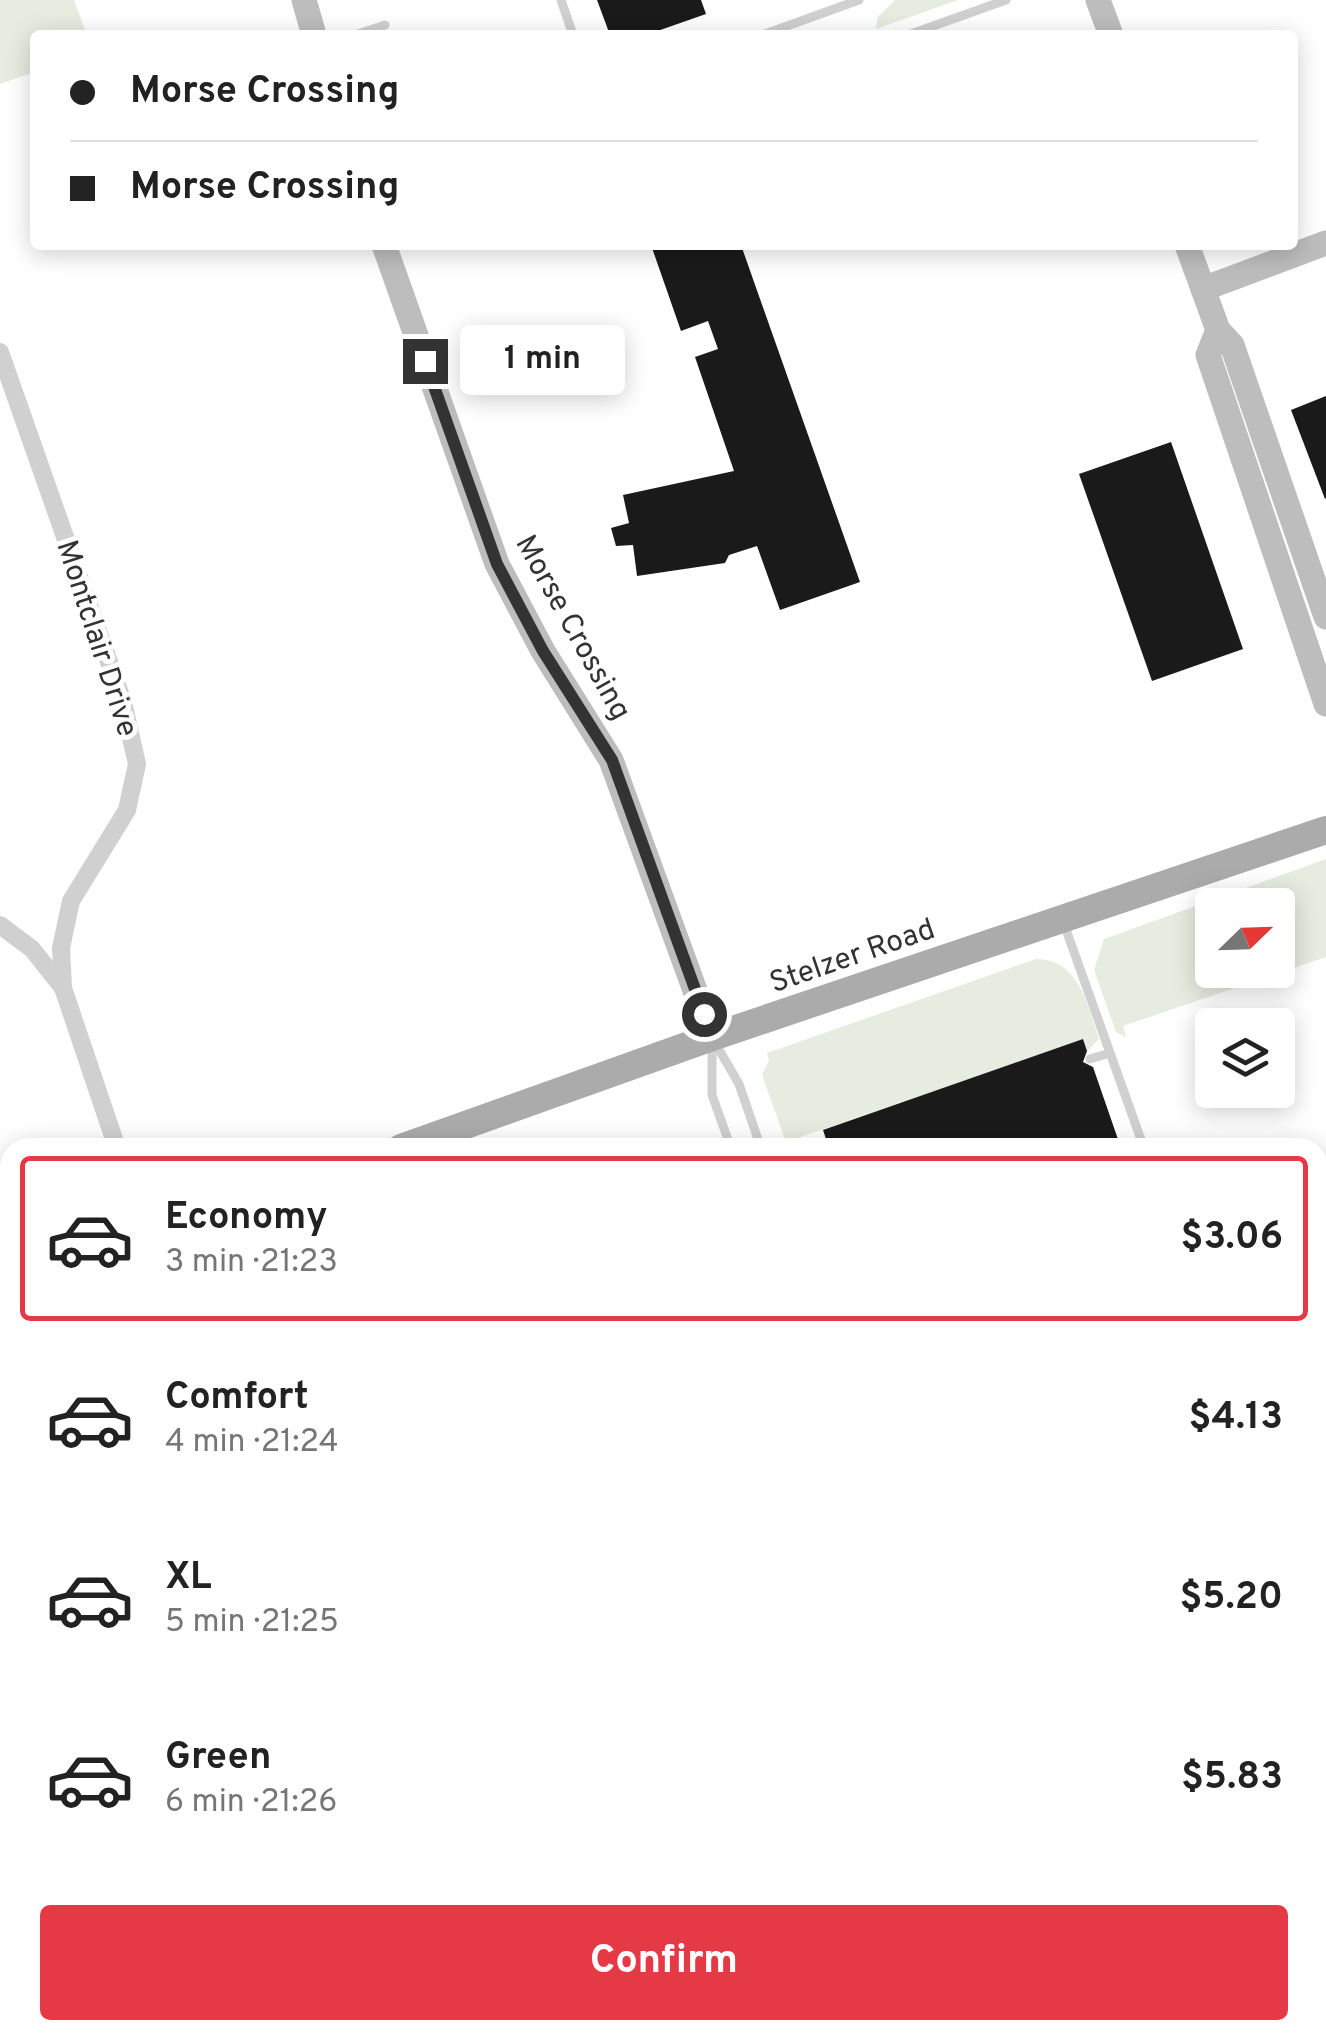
<!DOCTYPE html>
<meta charset="utf-8">
<style>
:root{--surface:#fff;--page:#f2f2f2;--text:#222;--muted:#767676;--line:#e0e0e0;--accent:#e63946}
body{margin:0;font-family:Overpass,sans-serif;background:var(--page);color:var(--text);height:100vh;display:flex;flex-direction:column;font-size:38px;white-space:nowrap}
*{box-sizing:border-box;margin:0}
p{font-size:32px;color:var(--muted)}
.icon{flex:none;width:55px;height:55px;fill:none;stroke:currentColor;stroke-width:2;stroke-linecap:round;stroke-linejoin:round}
.map{position:relative;flex:1;overflow:hidden}
.side{position:absolute;left:0px;top:1138px;width:1328px;height:902px;display:flex;flex-direction:column;background:var(--surface);border-radius:30px 30px 0 0;box-shadow:0 5px 25px #0003}
.side>*{flex:none}
.hud{position:absolute;left:30px;top:30px;width:1268px;height:220px;border-radius:10px;box-shadow:0 5px 25px #0003;display:grid;align-content:center;height:220px;padding:0 40px;background:var(--surface)}
.needle{width:65px;rotate:67deg}
.buttons{position:absolute;left:1195px;top:888px;display:grid;gap:20px}
.buttons a{display:grid;place-items:center;width:100px;height:100px;border-radius:10px;background:var(--surface);box-shadow:0 5px 25px #0003;font-size:50px}
.end{position:absolute;width:45px;height:45px;margin:-22px;border:12px solid #333;background:#fff;box-shadow:0 0 0 5px #fff}
.from{border-radius:50%}
.bubble{position:absolute;height:70px;border-radius:10px;background:var(--surface);box-shadow:0 5px 25px #0003;font-size:32px;font-weight:700;line-height:70px;text-align:center}
.hud b{display:flex;align-items:center;gap:35px;height:95px;font-size:38px}
.hud b+b{border-top:2px solid var(--line)}
.hud i{width:25px;height:25px;background:var(--text)}
ul{padding:18px 0 0;list-style:none}
li{display:flex;align-items:center;gap:30px;height:165px;margin:0 20px 15px;padding:0 20px;border:5px solid transparent;border-radius:10px}
li div{flex:1}
li b{display:block;font-size:38px}
li em{font-style:normal;font-weight:700}
li.on{border-color:var(--accent)}
li>.icon{width:90px;height:90px;stroke-width:1.5}
.cta{display:flex;gap:20px;margin-top:auto;padding:20px 40px}
.cta a{flex:1;height:115px;border-radius:10px;background:var(--accent);color:#fff;font-size:40px;font-weight:700;line-height:115px;text-align:center}
.map>svg:first-child{display:block}
</style>
<div class="map">
<svg width="1326" height="2038" viewBox="0 0 1326 2038">
<rect width="100%" height="100%" fill="#fff"/>
<g fill="#e6ecdf" fill-rule="evenodd">
<polygon points="0,0 74,0 87,35 35,35 35,72 0,84"/>
<polygon points="895,0 958,0 876,29 877,18"/>
<path d="M1326 859V957L1123 1026 1126 1037 1116 1032 1094 970 1104 939ZM1212 905H1278V970H1212Z"/>
<path d="M1036 959C1080 959 1087 1006 1099 1039L1087 1051 1083 1040 786 1142 762 1075 769 1060 767 1053Z"/>
<polygon points="1326,1438 1326,1713 1318,1712 1318,1441"/>
</g>
<g fill="#1a1a1a">
<polygon points="597,0 701,0 706,14 646,35 610,35"/>
<polygon points="651,245 741,245 860,582 780,610 757,546 729,555 725,563 637,576 633,545 616,546 611,528 629,523 623,495 734,471 695,357 718,349 708,321 681,331"/>
<polygon points="1326,396 1326,498 1325,499 1291,410"/>
<polygon points="1171,442 1243,649 1152,681 1079,474"/>
<polygon points="1083,1039 1087,1051 1083,1062 1093,1067 1121,1148 829,1148 823,1130"/>
</g>
<g fill="none" stroke-linecap="round" stroke-linejoin="round">
<g stroke="#cdcdcd" stroke-width="2.5" stroke-dasharray="5 5" stroke-linecap="butt">
<polyline points="1318,1487 1326,1483"/>
<polyline points="1318,1570 1326,1566"/>
<polyline points="1318,1635 1326,1641"/>
<polyline points="135,2038 162,2030"/>
</g>
<g stroke="#d0d0d0" stroke-width="9">
<polyline points="561,0 573,35"/>
<polyline points="355,35 385,25"/>
<polyline points="762,35 859,0"/>
<polyline points="908,35 1006,0"/>
<polyline points="1064,924 1144,1148"/>
<polyline points="712,1040 712,1095 731,1148"/>
<polyline points="714,1041 739,1084 761,1148"/>
<polyline points="1090,1059 1110,1053"/>
<polyline points="1318,1264 1326,1261"/>
<polyline points="1318,1752 1326,1753"/>
<polyline points="877,2030 877,2038"/>
<polyline points="1018,2030 1021,2038"/>
<polyline points="1040,2030 1040,2038"/>
<polyline points="692,2038 696,2030"/>
<polyline points="909,2038 910,2030"/>
</g>
<g stroke="#d0d0d0" stroke-width="18">
<polyline points="0,352 123,702 137,764 127,810 71,901 61,948 63,988 117,1148"/>
<polyline points="0,925 32,949 63,988"/>
<polyline points="1318,1441 1326,1438"/>
<polyline points="1318,1712 1326,1713"/>
</g>
<g stroke="#bdbdbd" stroke-width="25">
<polyline points="304,0 314,35"/>
<polyline points="1098,0 1111,35"/>
<polyline points="384,245 497,564 543,651 611,760 712,1037"/>
<polyline points="1187,245 1218,330 1232,345 1326,617"/>
<polyline points="1203,289 1326,243"/>
<polyline points="1218,330 1208,355 1326,704"/>
</g>
<g stroke="#ababab" stroke-width="28">
<polyline points="401,1148 712,1037 1326,830"/>
<polyline points="0,1290 10,1286"/>
</g>
</g>
<g fill="none" stroke-linecap="round" stroke-linejoin="round">
<polyline stroke="#333" stroke-width="12" points="425,361 497,564 543,651 612,760 704,1014"/>
</g>
<g text-anchor="middle" stroke-width="10" stroke-linejoin="round" paint-order="stroke">
<g font-size="30" fill="#333" stroke="#fff">
<text transform="translate(574 627) rotate(61)" y="10">Morse Crossing</text>
<text transform="translate(98 638) rotate(72)" y="10">Montclair Drive</text>
<text transform="translate(852 955) rotate(-19)" y="10">Stelzer Road</text>
</g>
</g>
</svg>
<div class="buttons">
<a><svg class="needle" viewBox="-14 -14 28 28"><path d="M0-13l5 13h-10z" fill="#e53935"/><path d="M0 13l5-13h-10z" fill="#767676"/></svg></a>
<a><svg class="icon" aria-label="layers" viewBox="0 0 24 24"><path d="M12 4l9 5-9 5-9-5zM3 14l9 5 9-5"/></svg></a>
</div>
<i class="end from" style="left:704px;top:1014px"></i>
<i class="end" style="left:425px;top:361px"></i>
<div class="bubble" style="left:460px;top:325px;width:165px">1 min</div>
<div class="hud">
<b><i class="from"></i>Morse Crossing</b>
<b><i></i>Morse Crossing</b>
</div>
<section class="side">
<ul>
<li class="on"><svg class="icon" aria-label="car" viewBox="0 0 24 24"><path d="M5 17H2v-5l4-1 3-4h7l3 4 3 1v5h-3M9 17h6M6 11h13"/><circle cx="7" cy="17" r="2"/><circle cx="17" cy="17" r="2"/></svg><div><b>Economy</b><p>3 min · 21:23</p></div><em>$3.06</em></li>
<li><svg class="icon" aria-label="car" viewBox="0 0 24 24"><path d="M5 17H2v-5l4-1 3-4h7l3 4 3 1v5h-3M9 17h6M6 11h13"/><circle cx="7" cy="17" r="2"/><circle cx="17" cy="17" r="2"/></svg><div><b>Comfort</b><p>4 min · 21:24</p></div><em>$4.13</em></li>
<li><svg class="icon" aria-label="car" viewBox="0 0 24 24"><path d="M5 17H2v-5l4-1 3-4h7l3 4 3 1v5h-3M9 17h6M6 11h13"/><circle cx="7" cy="17" r="2"/><circle cx="17" cy="17" r="2"/></svg><div><b>XL</b><p>5 min · 21:25</p></div><em>$5.20</em></li>
<li><svg class="icon" aria-label="car" viewBox="0 0 24 24"><path d="M5 17H2v-5l4-1 3-4h7l3 4 3 1v5h-3M9 17h6M6 11h13"/><circle cx="7" cy="17" r="2"/><circle cx="17" cy="17" r="2"/></svg><div><b>Green</b><p>6 min · 21:26</p></div><em>$5.83</em></li>
</ul>
<div class="cta"><a>Confirm</a></div>
</section>
</div>
